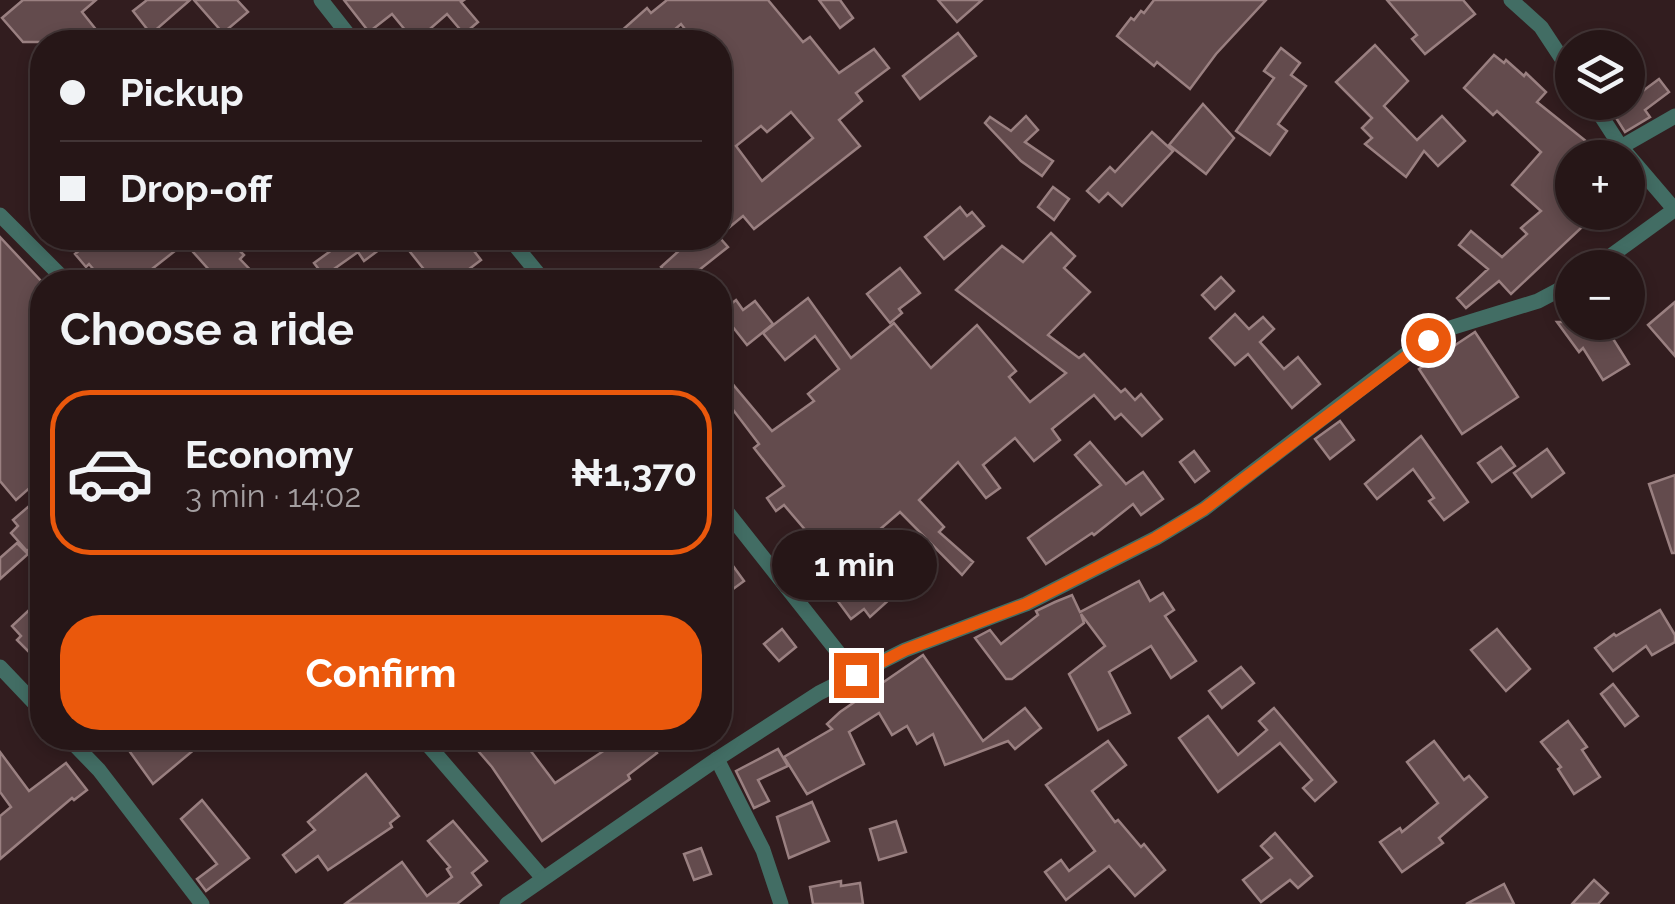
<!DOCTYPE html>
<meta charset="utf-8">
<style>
:root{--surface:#261617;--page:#2e1f20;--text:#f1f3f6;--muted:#a49fa1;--line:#423536;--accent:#ea580c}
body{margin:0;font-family:Raleway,sans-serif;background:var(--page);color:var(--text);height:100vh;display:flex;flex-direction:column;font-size:38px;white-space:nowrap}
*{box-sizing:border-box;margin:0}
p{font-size:32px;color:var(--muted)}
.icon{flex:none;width:55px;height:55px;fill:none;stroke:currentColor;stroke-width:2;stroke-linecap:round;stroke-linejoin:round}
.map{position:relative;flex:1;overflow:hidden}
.side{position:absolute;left:30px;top:270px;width:702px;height:480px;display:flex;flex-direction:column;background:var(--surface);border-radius:40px;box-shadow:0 5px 15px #0003,0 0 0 2px var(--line)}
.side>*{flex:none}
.top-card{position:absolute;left:30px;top:30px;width:702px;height:220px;border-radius:40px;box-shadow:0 5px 15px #0003,0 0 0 2px var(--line);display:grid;align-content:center;height:220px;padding:0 30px;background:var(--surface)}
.buttons{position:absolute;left:1555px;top:30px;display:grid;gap:20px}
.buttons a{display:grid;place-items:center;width:90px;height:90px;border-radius:50%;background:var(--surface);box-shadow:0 5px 15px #0003,0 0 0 2px var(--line);font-size:50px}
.end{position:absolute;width:45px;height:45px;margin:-22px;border:12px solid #ea580c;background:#fff;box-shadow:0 0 0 5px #fff}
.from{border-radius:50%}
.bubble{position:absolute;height:70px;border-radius:35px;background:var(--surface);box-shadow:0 5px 15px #0003,0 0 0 2px var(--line);font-size:32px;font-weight:700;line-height:70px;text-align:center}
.top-card b{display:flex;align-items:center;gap:35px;height:95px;font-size:38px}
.top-card b+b{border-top:2px solid var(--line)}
.top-card i{width:25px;height:25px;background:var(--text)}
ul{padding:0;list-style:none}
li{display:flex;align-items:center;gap:30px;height:165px;margin:0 20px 15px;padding:0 10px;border:5px solid transparent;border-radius:40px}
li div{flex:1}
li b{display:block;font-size:38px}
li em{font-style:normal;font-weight:700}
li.on{border-color:var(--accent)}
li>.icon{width:90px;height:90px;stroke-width:1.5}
h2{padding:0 30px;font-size:45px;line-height:120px}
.primary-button{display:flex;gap:20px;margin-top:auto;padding:20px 30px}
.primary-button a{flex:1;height:115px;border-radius:40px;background:var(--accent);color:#fff;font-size:40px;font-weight:700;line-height:115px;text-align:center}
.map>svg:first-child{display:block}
</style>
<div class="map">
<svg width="1675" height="904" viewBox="0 0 1675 904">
<rect width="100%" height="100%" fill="#321d1f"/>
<g fill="#634b4d" stroke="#9a8081" stroke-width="2.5" fill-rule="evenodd">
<polygon points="23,0 96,0 82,12 106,42 23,42 2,18"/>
<polygon points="147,0 190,0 151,34 133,11"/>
<polygon points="194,0 237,0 248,12 223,33"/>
<polygon points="344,0 464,0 461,2 478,22 464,34 447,14 415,42 392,14 369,32"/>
<path d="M667 0H768L803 42 810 37 839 73 874 49 889 68 856 93 862 101 839 120 860 146 754 229 743 216 720 235V42H695L681 24 660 42H628L619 33 647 8 651 13ZM791 112 813 138 762 181 736 146 761 126 767 132Z"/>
<polygon points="819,0 840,0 853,18 840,28"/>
<polygon points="938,0 982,0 957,22"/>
<polygon points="1154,0 1266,0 1216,54 1190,89 1157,62 1154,66 1117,36 1131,18 1134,20 1141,11 1144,13"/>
<polygon points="1387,0 1463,0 1475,14 1425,54 1412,39 1417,35"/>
<polygon points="958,33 976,56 920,99 903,76"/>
<polygon points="1375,45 1408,81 1384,106 1417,140 1442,116 1465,141 1438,166 1424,151 1406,177 1365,144 1372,138 1362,128 1372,118 1336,82"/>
<polygon points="1281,48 1300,63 1291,75 1306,86 1278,124 1287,131 1270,155 1236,131 1274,78 1264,71"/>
<polygon points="1494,55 1504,63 1506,60 1524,76 1526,73 1546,92 1537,102 1587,142 1564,170 1572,178 1572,212 1598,212 1511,294 1499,281 1466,308 1457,298 1488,269 1459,245 1471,231 1502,257 1527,234 1521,228 1541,211 1512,185 1541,152 1497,111 1493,115 1464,88"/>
<polygon points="1659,79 1669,92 1645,110 1650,117 1625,132 1613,113"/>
<polygon points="1203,104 1234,138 1206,174 1169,145"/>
<polygon points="1026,116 1038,130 1025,142 1053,161 1042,176 1021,161 985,123 990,117 1011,131"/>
<polygon points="1152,132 1173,151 1122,206 1108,193 1099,202 1087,191 1110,167 1115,172"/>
<polygon points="1053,187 1069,199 1054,220 1038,207"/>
<polygon points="960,207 967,216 972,212 984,226 944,259 925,237"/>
<polygon points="1051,233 1075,256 1064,268 1090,292 1048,335 1079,358 1084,354 1121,392 1125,389 1135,400 1141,394 1162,419 1142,436 1121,414 1115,419 1094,395 1052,429 1060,440 1034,461 1015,438 983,465 1000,488 986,498 958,462 919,500 944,527 939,532 973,562 962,575 900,512 878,531 896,556 884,566 892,576 886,581 893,590 889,593 892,597 870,617 864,609 851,619 837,600 854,587 784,505 776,511 767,498 784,486 754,448 759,444 731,407 720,417 720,369 772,431 814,401 808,394 839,369 815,336 785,360 763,333 808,298 851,358 894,323 931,368 977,325 1016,371 1009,377 1030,402 1066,373 956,290 1002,246 1023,262"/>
<polygon points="0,237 42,282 42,434 34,441 42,452 42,477 16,500 0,481"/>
<polygon points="94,238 227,238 244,255 240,259 262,282 220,282 185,243 152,269 163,282 104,282 89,264 86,267 75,254"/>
<polygon points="328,238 395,238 364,261 358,252 324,276 314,263 336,247"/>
<polygon points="399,238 424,238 434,250 450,238 464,238 481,260 452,282 434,282"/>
<polygon points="693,238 720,238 728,247 684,282 673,282 661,267"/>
<polygon points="900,268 920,293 899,309 902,313 890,323 867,294"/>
<polygon points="1221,277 1234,291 1215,309 1202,295"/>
<polygon points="736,300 743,310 755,301 773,324 747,345 721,312"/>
<polygon points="1675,302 1675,356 1648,325"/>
<polygon points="1235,314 1249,329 1263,317 1274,329 1260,342 1284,369 1298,357 1320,384 1292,408 1248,354 1235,365 1210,338"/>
<polygon points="1557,322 1626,322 1610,334 1629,364 1603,380 1583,348 1579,352"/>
<polygon points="1475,332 1518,397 1462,434 1419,369"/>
<polygon points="1340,421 1354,440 1330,459 1315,439"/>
<polygon points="1421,436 1468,502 1444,520 1429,501 1434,498 1413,469 1377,499 1365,484"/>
<polygon points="1090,442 1126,484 1143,472 1163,499 1141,515 1133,504 1094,535 1092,533 1046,564 1028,538 1101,485 1075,455"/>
<polygon points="1501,447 1515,466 1492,482 1478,463"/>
<polygon points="1547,449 1564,473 1532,497 1514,473"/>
<polygon points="1194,451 1209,471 1195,482 1180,462"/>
<polygon points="1675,475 1675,553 1672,553 1649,484"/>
<polygon points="28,507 42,524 42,538 27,551 11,533 18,526 13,520"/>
<polygon points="17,543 28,554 0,579 0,558"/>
<polygon points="720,548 744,581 729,592 720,579"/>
<polygon points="1139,581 1150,601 1163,593 1174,610 1165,616 1196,661 1171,678 1151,646 1109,672 1130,713 1098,730 1069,674 1105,646 1081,614 1084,623 1012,679 1006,679 975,638 990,630 1001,644 1038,615 1036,611 1055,602 1072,595 1080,612"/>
<polygon points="42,598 42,642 30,653 17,640 21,636 12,626"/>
<polygon points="1660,610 1675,635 1675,642 1652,655 1646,646 1613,671 1595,648 1614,634 1616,636"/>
<polygon points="782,629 796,647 779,661 764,644"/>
<polygon points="1497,629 1530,669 1506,691 1471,650"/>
<polygon points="923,655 983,741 1025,708 1041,728 1015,749 1008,741 945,765 933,734 917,744 907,726 892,735 879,713 849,732 864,764 807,794 784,757 832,729 827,724 840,712"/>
<polygon points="1241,667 1254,683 1222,708 1209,691"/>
<polygon points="1613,684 1638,716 1625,726 1601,694"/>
<polygon points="1274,708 1336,782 1315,801 1303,788 1312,780 1280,743 1218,792 1179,738 1208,716 1238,755 1267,730 1259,721"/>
<polygon points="1568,721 1587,747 1582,750 1600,777 1574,794 1558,769 1561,767 1541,742"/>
<polygon points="120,738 208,738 153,784"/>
<polygon points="467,738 521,738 555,783 623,738 645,738 657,753 628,775 630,779 542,841 492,767"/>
<polygon points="1108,741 1126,765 1092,791 1115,822 1118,820 1141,847 1144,844 1165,870 1135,896 1109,866 1066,900 1045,872 1061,860 1069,871 1095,851 1046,785"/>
<polygon points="1434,741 1464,780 1469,776 1487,797 1439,838 1443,843 1402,872 1380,842 1400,828 1402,832 1438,803 1407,762"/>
<polygon points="778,749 788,766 758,780 769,801 754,808 736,771"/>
<polygon points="0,752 29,791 66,763 87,790 74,800 72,798 0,859 0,816 11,807 0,792"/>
<polygon points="366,774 399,816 390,823 392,827 328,870 318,856 296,872 283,855 315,830 308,822"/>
<polygon points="202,800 249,858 206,891 197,879 217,864 181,819"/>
<polygon points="812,802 829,841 789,858 777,817"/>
<polygon points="453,821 487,861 472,873 481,885 457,904 345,904 402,862 427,896 452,877 447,869 450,867 428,841"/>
<polygon points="896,821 906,852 879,860 870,829"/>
<polygon points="1275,833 1312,876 1298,888 1290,880 1261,902 1243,880 1272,858 1261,846"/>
<polygon points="701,848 711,874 694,880 684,854"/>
<polygon points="1594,880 1608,893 1598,904 1572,904"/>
<polygon points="841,881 841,886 860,883 863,904 813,904 810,887"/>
<polygon points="1504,884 1514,904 1466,904"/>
</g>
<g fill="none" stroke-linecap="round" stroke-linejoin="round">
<g stroke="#426d64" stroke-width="15">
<polyline points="321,0 354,42"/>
<polyline points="1511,0 1541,27 1572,74"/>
<polyline points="1592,102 1621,147 1675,210"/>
<polyline points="1621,147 1675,116"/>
<polyline points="0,215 67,282"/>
<polyline points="509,238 545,282"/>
<polyline points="1594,268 1674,210"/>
<polyline points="720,503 856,675"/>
<polyline points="0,667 42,711"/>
<polyline points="68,738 99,770 202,904"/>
<polyline points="422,738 542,877"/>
<polyline points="717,759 763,850 781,904"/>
<polyline points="507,904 717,759 819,693 905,650 1026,604 1156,538 1204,509 1409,352 1447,329 1538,301 1572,283"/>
</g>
</g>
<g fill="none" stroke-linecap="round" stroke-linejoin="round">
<polyline stroke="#ea580c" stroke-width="12" points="856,675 905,650 1026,604 1156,538 1204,509 1428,340"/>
</g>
</svg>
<div class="buttons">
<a><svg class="icon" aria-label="layers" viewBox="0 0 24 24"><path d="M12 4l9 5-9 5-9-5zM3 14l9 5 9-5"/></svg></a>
<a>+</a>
<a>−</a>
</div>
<i class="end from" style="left:1428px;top:340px"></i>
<i class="end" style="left:856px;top:675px"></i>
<div class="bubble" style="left:772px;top:530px;width:165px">1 min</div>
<div class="top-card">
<b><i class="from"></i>Pickup</b>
<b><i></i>Drop-off</b>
</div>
<section class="side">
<h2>Choose a ride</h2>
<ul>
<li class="on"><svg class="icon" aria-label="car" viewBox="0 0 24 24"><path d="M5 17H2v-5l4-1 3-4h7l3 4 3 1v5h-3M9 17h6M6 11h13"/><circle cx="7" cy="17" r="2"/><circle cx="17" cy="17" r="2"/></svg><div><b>Economy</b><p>3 min · 14:02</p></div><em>₦1,370</em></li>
</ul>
<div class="primary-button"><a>Confirm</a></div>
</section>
</div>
